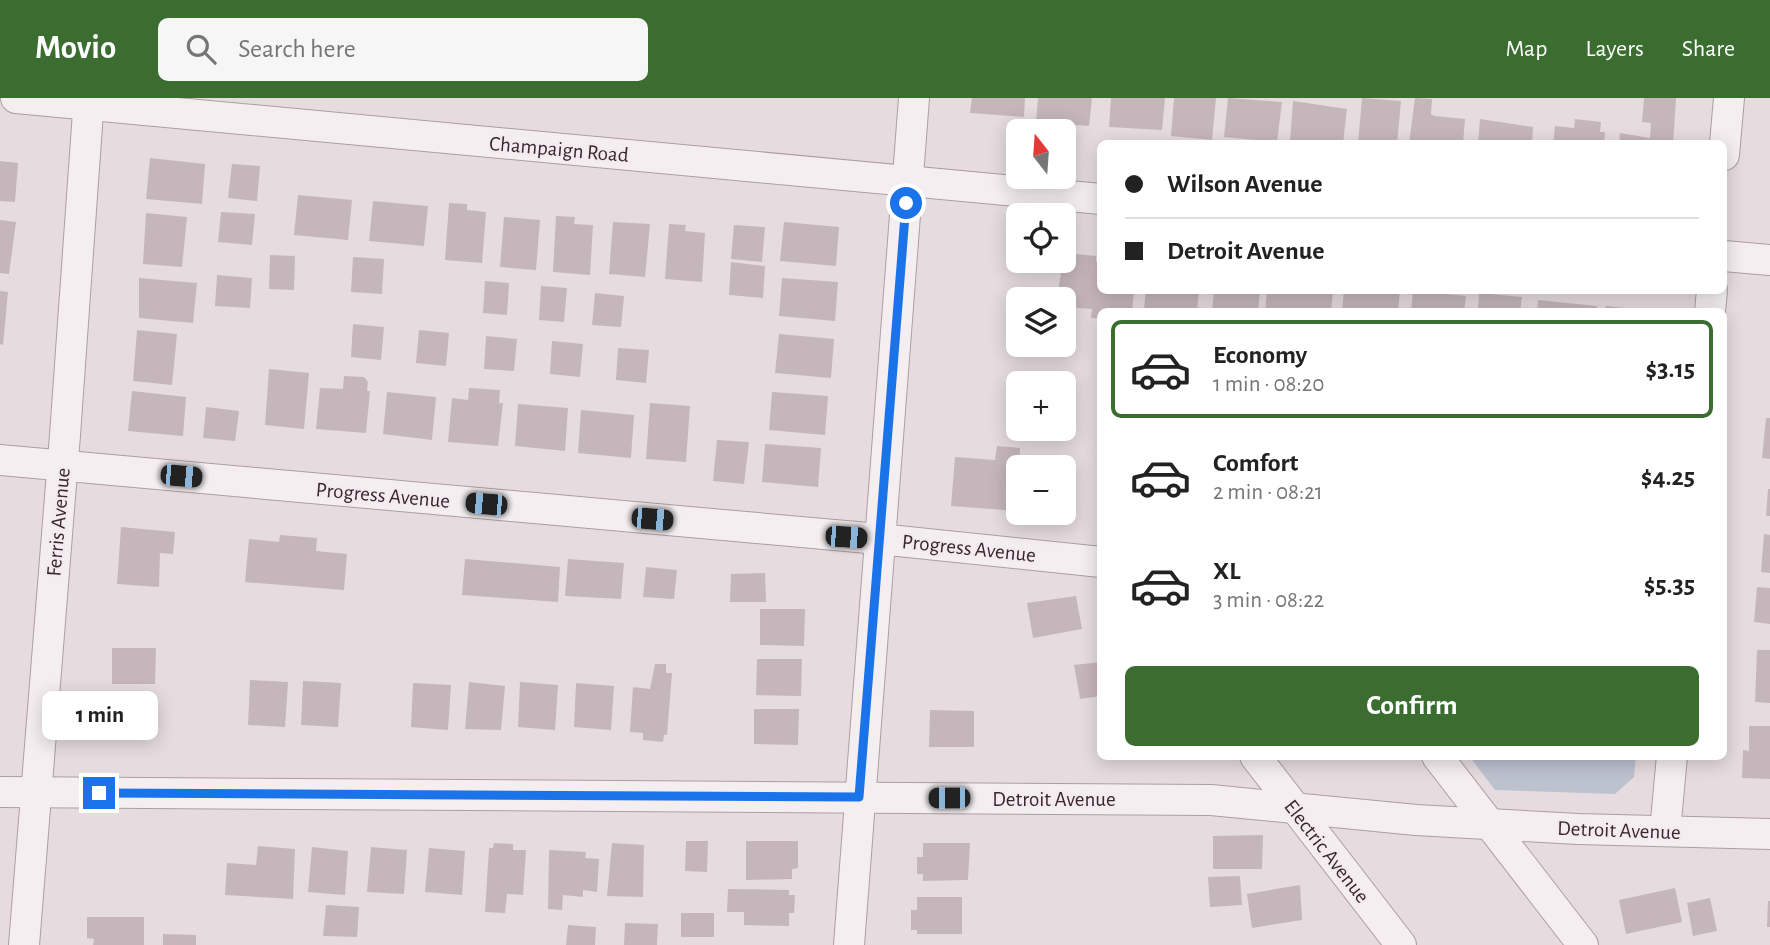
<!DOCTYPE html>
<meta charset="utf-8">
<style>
:root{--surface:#fff;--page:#f6f6f6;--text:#222;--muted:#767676;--line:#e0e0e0;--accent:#3b6d31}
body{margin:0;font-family:"Alegreya Sans",sans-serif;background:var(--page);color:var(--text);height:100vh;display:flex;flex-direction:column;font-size:26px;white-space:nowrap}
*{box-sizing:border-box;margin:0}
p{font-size:23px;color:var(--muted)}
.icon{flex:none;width:38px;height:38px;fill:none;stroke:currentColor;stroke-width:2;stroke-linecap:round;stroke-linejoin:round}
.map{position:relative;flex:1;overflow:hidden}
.panel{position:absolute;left:1097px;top:210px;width:630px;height:452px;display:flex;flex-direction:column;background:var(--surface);border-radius:10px;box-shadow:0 4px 18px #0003}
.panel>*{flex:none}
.hud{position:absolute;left:1097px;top:42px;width:630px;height:154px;border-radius:10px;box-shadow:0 4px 18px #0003;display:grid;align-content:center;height:154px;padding:0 28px;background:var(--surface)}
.needle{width:46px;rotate:343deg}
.fabs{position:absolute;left:1006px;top:21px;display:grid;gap:14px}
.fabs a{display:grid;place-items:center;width:70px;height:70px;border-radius:10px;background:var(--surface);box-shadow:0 4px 18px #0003;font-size:35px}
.end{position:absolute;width:32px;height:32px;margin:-16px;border:9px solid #1a73e8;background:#fff;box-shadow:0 0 0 4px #fff}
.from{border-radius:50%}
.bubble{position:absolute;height:49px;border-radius:10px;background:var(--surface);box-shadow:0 4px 18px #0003;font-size:23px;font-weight:700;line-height:49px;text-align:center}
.car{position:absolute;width:21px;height:42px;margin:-21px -10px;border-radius:9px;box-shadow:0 0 5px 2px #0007;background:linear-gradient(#222 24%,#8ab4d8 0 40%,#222 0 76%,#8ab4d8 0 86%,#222 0)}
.hud b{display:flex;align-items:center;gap:24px;height:66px;font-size:26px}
.hud b+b{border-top:2px solid var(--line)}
.hud i{width:18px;height:18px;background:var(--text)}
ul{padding:12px 0 0;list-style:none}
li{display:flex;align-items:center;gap:21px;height:98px;margin:0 14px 10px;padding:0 14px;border:4px solid transparent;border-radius:10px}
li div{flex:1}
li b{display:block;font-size:26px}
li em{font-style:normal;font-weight:700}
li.current{border-color:var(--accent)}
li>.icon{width:63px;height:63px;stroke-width:1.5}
.action{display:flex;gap:14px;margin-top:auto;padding:14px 28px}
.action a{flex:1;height:80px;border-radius:10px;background:var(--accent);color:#fff;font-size:28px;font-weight:700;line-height:80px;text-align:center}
header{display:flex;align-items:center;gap:42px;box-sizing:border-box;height:98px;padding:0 35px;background:var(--accent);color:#fff}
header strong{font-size:33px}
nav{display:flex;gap:38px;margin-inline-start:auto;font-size:24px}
.search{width:490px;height:63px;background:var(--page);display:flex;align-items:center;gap:18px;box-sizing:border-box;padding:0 24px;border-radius:10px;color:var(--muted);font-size:26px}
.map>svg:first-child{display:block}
</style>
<header>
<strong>Movio</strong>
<div class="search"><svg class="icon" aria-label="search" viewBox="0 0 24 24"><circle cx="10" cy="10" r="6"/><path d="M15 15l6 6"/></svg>Search here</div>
<nav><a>Map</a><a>Layers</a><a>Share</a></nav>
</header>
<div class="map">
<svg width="1770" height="847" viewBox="0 0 1770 847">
<rect width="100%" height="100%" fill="#e6dce0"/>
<polygon fill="#bdc2cf" points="1469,658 1636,658 1634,679 1615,696 1495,692"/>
<g fill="#c5b6bc">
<polygon points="972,0 1025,0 1024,19 970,15"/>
<polygon points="1038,0 1092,0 1089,28 1036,24"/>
<polygon points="1111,0 1165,0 1162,32 1109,29"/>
<polygon points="1174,0 1216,0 1212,42 1171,38"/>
<polygon points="1228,0 1282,4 1277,44 1224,39"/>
<polygon points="1362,0 1401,3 1397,46 1358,46"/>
<polygon points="1415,0 1432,1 1431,16 1434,18 1465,21 1463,46 1409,46"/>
<polygon points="1644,0 1676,0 1673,46 1619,46 1620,35 1650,40 1651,25 1642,24"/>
<polygon points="1293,3 1347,11 1343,46 1290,44"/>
<polygon points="1480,21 1533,29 1532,46 1478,46"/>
<polygon points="1575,21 1601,24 1600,34 1605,34 1604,46 1553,46 1555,28 1574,30"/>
<polygon points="150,60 205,66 202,106 146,101"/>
<polygon points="0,63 18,65 15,104 0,103"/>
<polygon points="232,66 260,68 257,103 228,100"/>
<polygon points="298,97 352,102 348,142 294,137"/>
<polygon points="373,103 428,108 424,148 369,143"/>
<polygon points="449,105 467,106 467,112 486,114 482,165 445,162"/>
<polygon points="221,114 255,116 252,147 218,144"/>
<polygon points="146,115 187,119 182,169 143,166"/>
<polygon points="556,118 575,119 574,126 593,127 590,177 553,174"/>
<polygon points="504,119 540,122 536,172 500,169"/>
<polygon points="0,122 16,124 9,176 0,175"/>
<polygon points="613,124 650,126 645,179 609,176"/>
<polygon points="784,124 839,129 836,168 780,163"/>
<polygon points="669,126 686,127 685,133 705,135 702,184 665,181"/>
<polygon points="734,127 765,129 762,164 731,161"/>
<polygon points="1064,155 1096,158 1096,164 1101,164 1101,192 1134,192 1132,214 1101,214 1101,221 1091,220 1092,211 1064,209 1064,201 1057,201"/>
<polygon points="270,157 295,158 294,192 269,191"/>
<polygon points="353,159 384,161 382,196 351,194"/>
<polygon points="731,164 765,168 763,200 729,197"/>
<polygon points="217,177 252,180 250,210 215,208"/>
<polygon points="139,180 197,185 193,225 139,220"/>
<polygon points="782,180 838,184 835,223 779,218"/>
<polygon points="485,183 509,185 507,217 483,215"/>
<polygon points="541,188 567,190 564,224 539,222"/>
<polygon points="1146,192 1199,192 1197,214 1144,211"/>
<polygon points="1214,192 1260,192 1258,214 1212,214"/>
<polygon points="1267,192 1333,192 1331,214 1265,214"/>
<polygon points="1344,192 1400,192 1398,214 1342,214"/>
<polygon points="0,193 8,194 3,247 0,246"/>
<polygon points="1413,193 1466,198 1464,214 1411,214"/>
<polygon points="595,195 624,198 621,229 592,227"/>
<polygon points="1479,195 1522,199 1520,214 1478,214"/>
<polygon points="1538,202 1597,208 1596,214 1537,214"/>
<polygon points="1606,208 1642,212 1642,214 1605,214"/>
<polygon points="353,226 384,229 381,262 351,259"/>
<polygon points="137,232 177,236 172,287 133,283"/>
<polygon points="419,232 449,235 446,268 416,265"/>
<polygon points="779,236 834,241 831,280 775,275"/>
<polygon points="486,238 517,241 514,273 484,271"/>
<polygon points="552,243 583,246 580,279 550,276"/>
<polygon points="618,250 649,252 646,285 616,282"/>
<polygon points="269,271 309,275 304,331 265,327"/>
<polygon points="344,278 364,279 368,284 367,293 370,293 366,335 316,331 320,290 343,291"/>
<polygon points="469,290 500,292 499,305 503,305 498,348 448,344 452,300 468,302"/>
<polygon points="132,293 186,299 183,338 128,333"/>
<polygon points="387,294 436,299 432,342 383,336"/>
<polygon points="772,294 828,298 825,337 769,332"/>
<polygon points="650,305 690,308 686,364 646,361"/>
<polygon points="518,306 568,310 565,353 515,348"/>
<polygon points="206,309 239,313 235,343 203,340"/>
<polygon points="581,312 634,317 631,360 578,355"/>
<polygon points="1766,320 1770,320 1770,361 1762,360"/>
<polygon points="717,342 749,344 744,386 713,383"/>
<polygon points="765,346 821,350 818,389 762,384"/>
<polygon points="997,348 1020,350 1019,364 1023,364 1022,369 1018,369 1018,413 951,408 955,359 995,362"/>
<polygon points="1768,391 1770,391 1770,418 1766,418"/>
<polygon points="121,429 175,434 173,456 160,455 159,489 117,486"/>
<polygon points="1764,436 1770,437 1770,475 1761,474"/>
<polygon points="280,437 317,440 316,453 347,456 344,492 245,484 249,441 279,444"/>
<polygon points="465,461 560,469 558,504 462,497"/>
<polygon points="568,461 624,465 621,501 565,498"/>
<polygon points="646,469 677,472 674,501 643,499"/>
<polygon points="765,475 766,504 730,504 731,476"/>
<polygon points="1757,489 1770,490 1770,526 1754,524"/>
<polygon points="1076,498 1082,531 1033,540 1027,505"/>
<polygon points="760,511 805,511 804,548 760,547"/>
<polygon points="112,550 156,550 155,586 112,586"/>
<polygon points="1757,552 1770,552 1770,605 1755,604"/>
<polygon points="757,561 802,561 801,598 756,597"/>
<polygon points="1101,564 1101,598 1080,601 1074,567"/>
<polygon points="655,566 666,566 666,575 672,575 667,637 664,637 663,644 643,642 643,635 630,634 633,589 650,591"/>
<polygon points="250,582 288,584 285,629 248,627"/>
<polygon points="303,583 341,585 338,629 301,627"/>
<polygon points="469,584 505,588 501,632 465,631"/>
<polygon points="520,584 558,587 555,632 518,629"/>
<polygon points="413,585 451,587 448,632 411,629"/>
<polygon points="576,585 614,588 611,632 574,629"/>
<polygon points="152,602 152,639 109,638 109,603"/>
<polygon points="754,611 799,611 798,647 754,646"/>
<polygon points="930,612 974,613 974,649 929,649"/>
<polygon points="1749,628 1770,628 1770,681 1742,680 1743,652 1749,653"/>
<polygon points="1263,737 1262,771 1213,771 1213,738"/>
<polygon points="686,743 708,743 707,774 685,773"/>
<polygon points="746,743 798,743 798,770 792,771 792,781 746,782"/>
<polygon points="494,745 513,746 513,752 526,752 523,797 507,796 505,815 485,814 489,750 493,750"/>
<polygon points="612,745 644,747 643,799 607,798"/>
<polygon points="923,745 970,745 968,782 923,783 923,776 917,776 917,759 923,759"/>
<polygon points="258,748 295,751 293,801 225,797 227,765 256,767"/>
<polygon points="312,749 348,753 345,797 308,794"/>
<polygon points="371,749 407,752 404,796 367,794"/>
<polygon points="429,750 465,753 462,797 425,794"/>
<polygon points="549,752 586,754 585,760 599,761 597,794 583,792 583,799 563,797 562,812 548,811"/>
<polygon points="1240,778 1242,807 1210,809 1208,779"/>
<polygon points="1300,787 1302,822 1252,830 1247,796"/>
<polygon points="1675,790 1682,824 1626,836 1619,802"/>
<polygon points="728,791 789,792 789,797 795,797 794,815 789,815 789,828 744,827 744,814 727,814"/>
<polygon points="917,799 962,799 962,836 917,836 917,832 911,832 911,812 917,812"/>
<polygon points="1710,800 1717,833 1693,838 1687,805"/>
<polygon points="1768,803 1770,803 1770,829 1767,829"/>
<polygon points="326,807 359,809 357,839 323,838"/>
<rect x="681" y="815" width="33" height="24"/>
<polygon points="87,819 144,819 144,847 93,847 94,841 87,840"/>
<polygon points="625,825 658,826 657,847 624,847"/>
<polygon points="568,827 596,829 595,847 566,847"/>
<polygon points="163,836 196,837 196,847 163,847"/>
</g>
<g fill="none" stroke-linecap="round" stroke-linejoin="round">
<defs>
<g id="street">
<polyline points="16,0 1101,101"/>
<polyline points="1724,57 1729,0"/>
<polyline points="1724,158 1770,162"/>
<polyline points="1710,214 1712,192"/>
<polyline points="0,362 879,441 1101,464"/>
<polyline points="1255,658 1401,847"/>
<polyline points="1437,658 1583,847"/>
<polyline points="0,694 1211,702 1416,722 1578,731 1770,736"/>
<polyline points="1665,733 1672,658"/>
<polyline points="24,847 65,337 89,0"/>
<polyline points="849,847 914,0"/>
</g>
</defs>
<use href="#street" stroke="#ac9ea3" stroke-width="32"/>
<use href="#street" stroke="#f4eef0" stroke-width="30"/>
</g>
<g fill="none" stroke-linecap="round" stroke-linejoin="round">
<polyline stroke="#1a73e8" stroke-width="9" points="99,695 859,699 906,105"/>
</g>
<g text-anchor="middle" stroke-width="5" stroke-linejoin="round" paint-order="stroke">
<g font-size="21" fill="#3b262e" stroke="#f3ebef">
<text transform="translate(559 51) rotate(5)" y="7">Champaign Road</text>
<text transform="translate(383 397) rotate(5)" y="7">Progress Avenue</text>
<text transform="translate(58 424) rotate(-85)" y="7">Ferris Avenue</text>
<text transform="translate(969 450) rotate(6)" y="7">Progress Avenue</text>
<text x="1054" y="708">Detroit Avenue</text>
<text transform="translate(1619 732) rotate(2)" y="7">Detroit Avenue</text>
<text transform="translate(1327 753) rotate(52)" y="7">Electric Avenue</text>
</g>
</g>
</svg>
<div class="fabs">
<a><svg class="needle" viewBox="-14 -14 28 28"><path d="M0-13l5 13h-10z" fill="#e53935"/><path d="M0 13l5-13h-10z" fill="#767676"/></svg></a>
<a><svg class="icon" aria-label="locate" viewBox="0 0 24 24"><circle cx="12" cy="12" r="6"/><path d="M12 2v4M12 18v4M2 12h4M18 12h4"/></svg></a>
<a><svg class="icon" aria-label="layers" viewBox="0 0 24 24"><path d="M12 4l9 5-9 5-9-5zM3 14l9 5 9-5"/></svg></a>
<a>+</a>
<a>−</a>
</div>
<i class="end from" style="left:906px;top:105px"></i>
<i class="end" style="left:99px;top:695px"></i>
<div class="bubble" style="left:42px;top:593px;width:116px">1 min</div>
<i class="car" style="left:181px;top:378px;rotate:95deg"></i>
<i class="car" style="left:486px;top:406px;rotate:275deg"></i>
<i class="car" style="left:652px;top:421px;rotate:95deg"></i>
<i class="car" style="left:846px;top:439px;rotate:94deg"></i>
<i class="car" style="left:949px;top:700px;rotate:270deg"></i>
<div class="hud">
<b><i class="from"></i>Wilson Avenue</b>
<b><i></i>Detroit Avenue</b>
</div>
<section class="panel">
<ul>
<li class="current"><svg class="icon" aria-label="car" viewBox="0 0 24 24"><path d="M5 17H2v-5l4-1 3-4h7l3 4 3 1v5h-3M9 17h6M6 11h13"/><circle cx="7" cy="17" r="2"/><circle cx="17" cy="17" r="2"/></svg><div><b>Economy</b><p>1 min · 08:20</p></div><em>$3.15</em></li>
<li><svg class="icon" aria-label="car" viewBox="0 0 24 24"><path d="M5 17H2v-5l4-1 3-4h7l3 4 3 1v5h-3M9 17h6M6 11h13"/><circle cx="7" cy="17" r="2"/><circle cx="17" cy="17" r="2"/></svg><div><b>Comfort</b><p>2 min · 08:21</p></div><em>$4.25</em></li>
<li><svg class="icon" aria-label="car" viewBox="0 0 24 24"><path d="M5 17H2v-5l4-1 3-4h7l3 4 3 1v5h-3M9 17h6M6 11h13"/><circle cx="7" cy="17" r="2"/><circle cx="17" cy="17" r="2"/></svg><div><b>XL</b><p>3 min · 08:22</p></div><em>$5.35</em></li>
</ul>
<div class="action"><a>Confirm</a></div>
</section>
</div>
